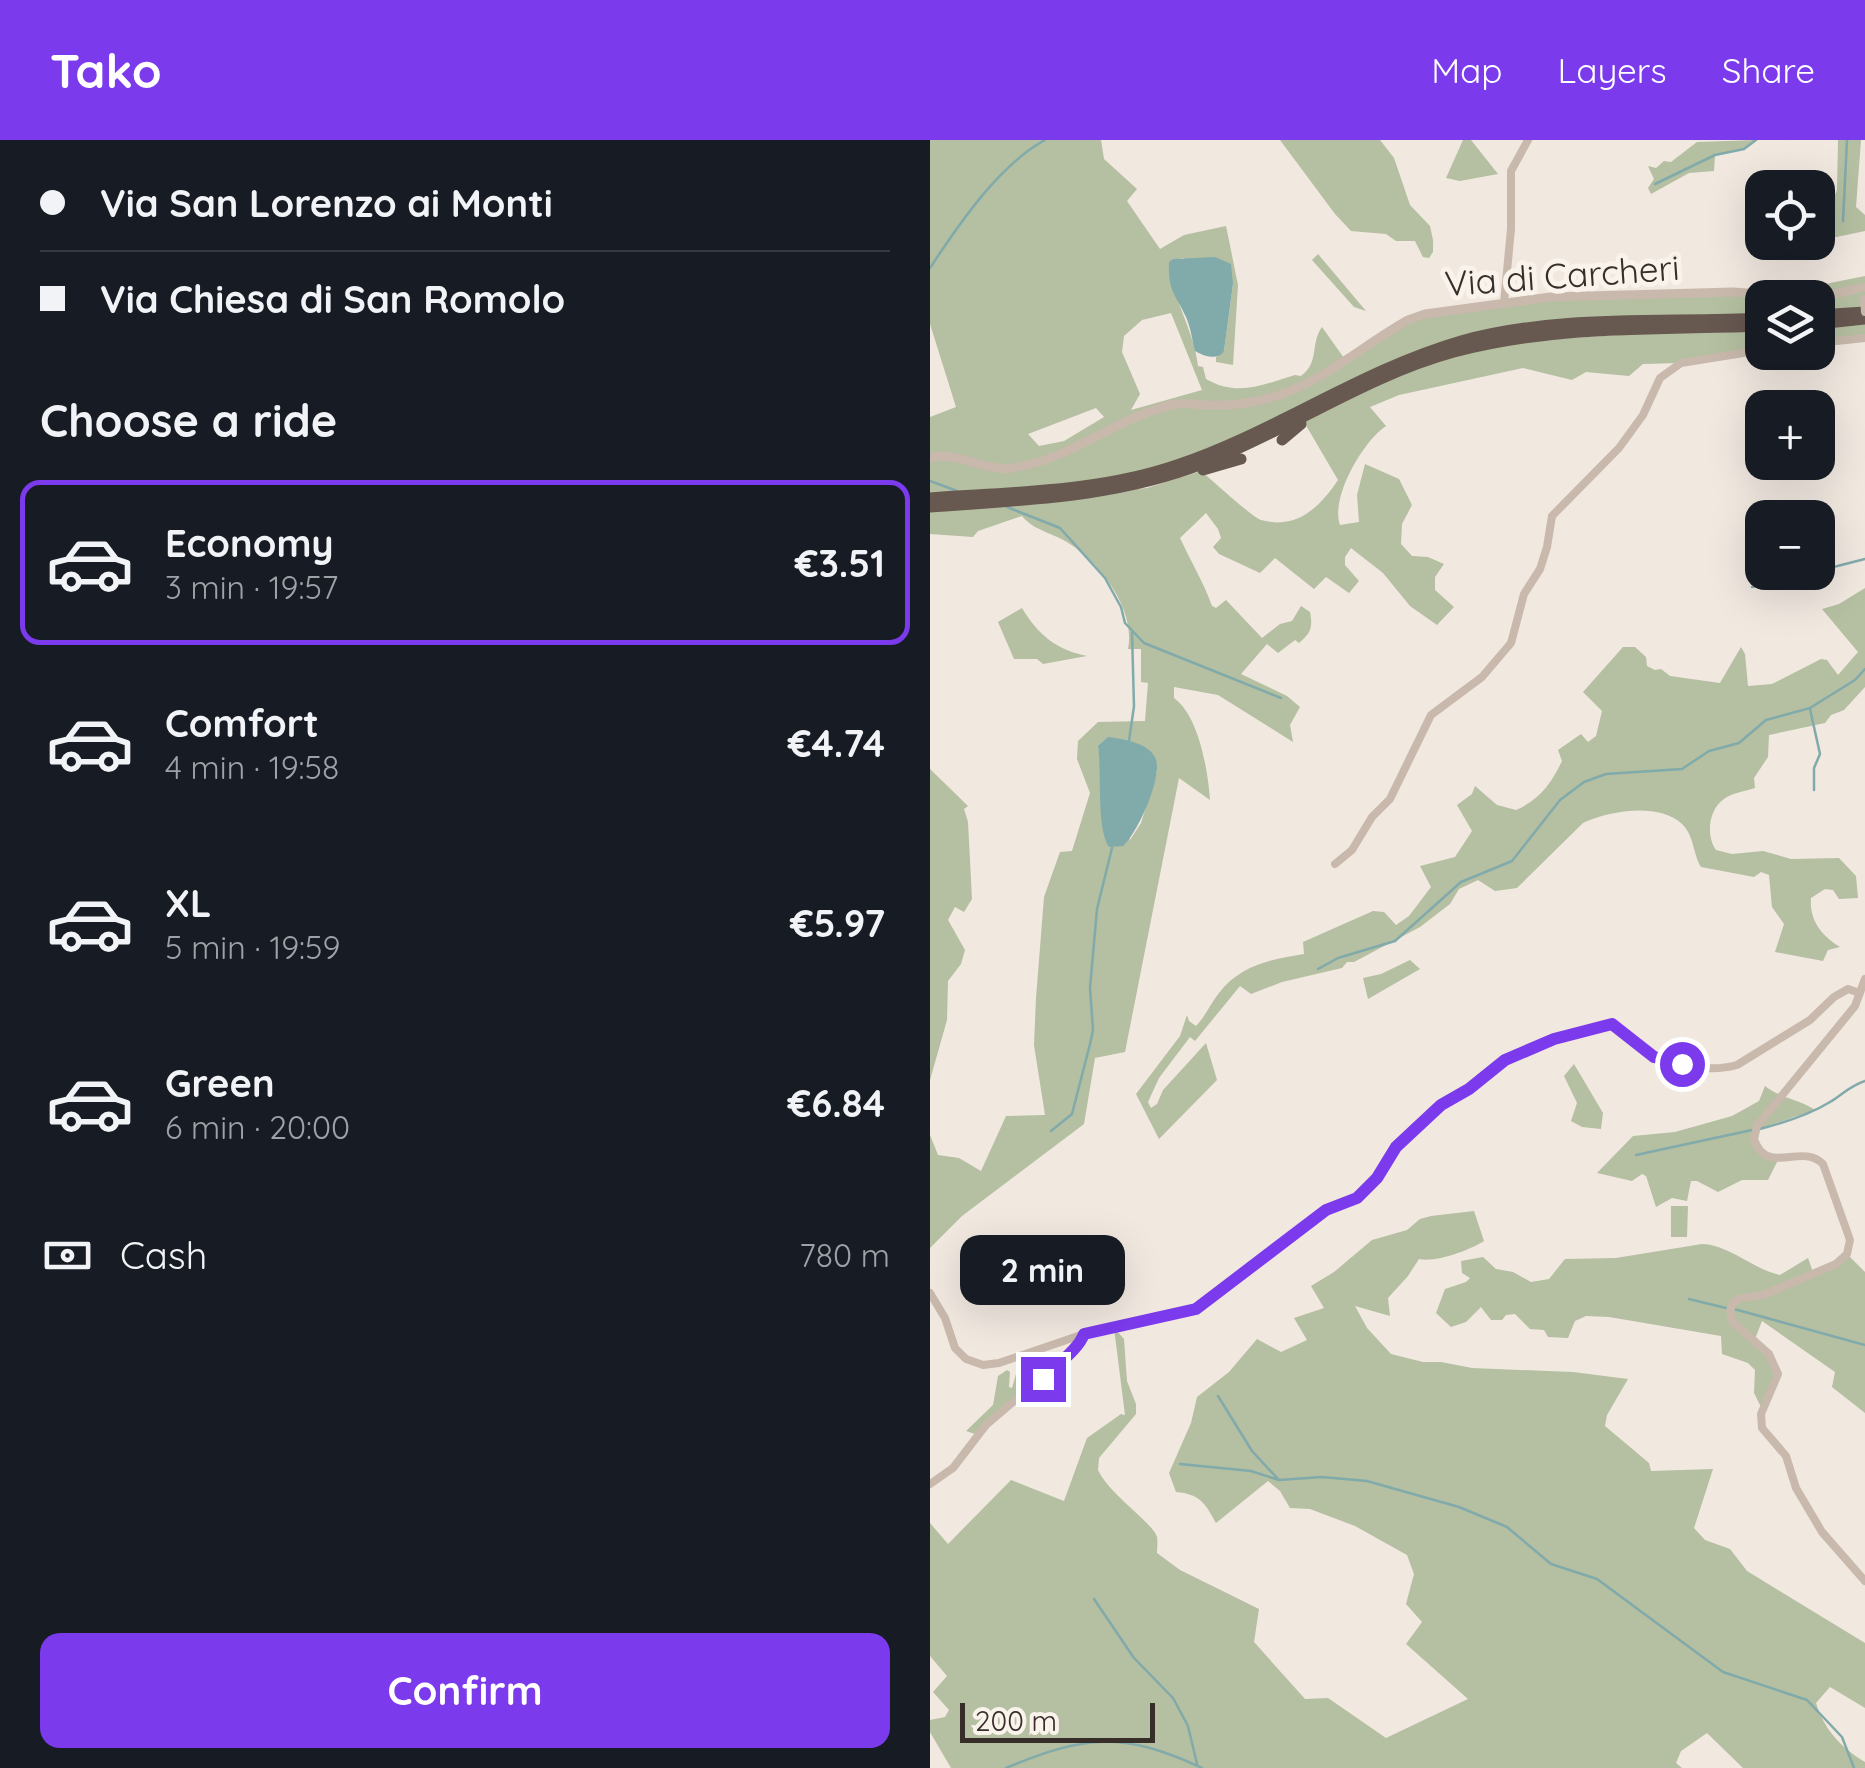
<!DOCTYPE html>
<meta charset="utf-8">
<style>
:root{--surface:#171b24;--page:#242831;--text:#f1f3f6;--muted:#9ea1a6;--line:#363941;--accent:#7c3aed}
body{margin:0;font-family:Quicksand,sans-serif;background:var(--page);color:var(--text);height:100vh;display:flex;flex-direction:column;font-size:38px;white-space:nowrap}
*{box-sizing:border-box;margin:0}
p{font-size:32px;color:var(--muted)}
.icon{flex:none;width:55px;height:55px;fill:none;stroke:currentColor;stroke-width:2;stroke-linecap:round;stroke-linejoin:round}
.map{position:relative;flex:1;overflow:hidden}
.details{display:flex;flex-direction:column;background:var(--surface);width:930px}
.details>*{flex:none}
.top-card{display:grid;align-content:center;height:220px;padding:0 40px;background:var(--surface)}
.fabs{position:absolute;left:815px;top:30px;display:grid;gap:20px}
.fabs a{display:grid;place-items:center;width:90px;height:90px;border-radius:20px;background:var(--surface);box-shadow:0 10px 40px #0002;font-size:50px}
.scale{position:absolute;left:30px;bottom:25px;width:195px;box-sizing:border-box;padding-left:10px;border:5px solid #372e2a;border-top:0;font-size:28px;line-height:35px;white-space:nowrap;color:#372e2a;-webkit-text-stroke:8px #f9f3ec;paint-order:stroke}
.end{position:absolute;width:45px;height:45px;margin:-22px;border:12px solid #7c3aed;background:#fff;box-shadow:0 0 0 5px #fff}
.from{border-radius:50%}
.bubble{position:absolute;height:70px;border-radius:20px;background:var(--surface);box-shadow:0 10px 40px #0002;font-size:32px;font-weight:800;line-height:70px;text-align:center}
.top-card b{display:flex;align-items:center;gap:35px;height:95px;font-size:38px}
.top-card b+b{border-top:2px solid var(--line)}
.top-card i{width:25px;height:25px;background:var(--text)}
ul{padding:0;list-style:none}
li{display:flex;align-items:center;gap:30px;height:165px;margin:0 20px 15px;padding:0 20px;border:5px solid transparent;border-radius:20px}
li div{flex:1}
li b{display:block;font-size:38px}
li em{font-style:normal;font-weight:800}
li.current{border-color:var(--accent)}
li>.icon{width:90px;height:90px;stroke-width:1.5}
h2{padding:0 40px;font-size:45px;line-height:120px}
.pay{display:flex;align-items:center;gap:25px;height:110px;padding:0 40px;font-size:38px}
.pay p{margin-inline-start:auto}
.cta{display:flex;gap:20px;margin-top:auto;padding:20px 40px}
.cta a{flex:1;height:115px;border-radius:20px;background:var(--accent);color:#fff;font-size:40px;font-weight:800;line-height:115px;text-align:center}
header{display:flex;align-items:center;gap:60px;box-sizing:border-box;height:140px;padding:0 50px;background:var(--accent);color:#fff}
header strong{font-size:48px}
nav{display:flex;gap:55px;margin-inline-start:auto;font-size:35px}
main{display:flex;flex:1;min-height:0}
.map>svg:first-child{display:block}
</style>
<header>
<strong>Tako</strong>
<nav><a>Map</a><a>Layers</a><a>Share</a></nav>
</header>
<main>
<section class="details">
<div class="top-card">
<b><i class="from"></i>Via San Lorenzo ai Monti</b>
<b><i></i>Via Chiesa di San Romolo</b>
</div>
<h2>Choose a ride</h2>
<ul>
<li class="current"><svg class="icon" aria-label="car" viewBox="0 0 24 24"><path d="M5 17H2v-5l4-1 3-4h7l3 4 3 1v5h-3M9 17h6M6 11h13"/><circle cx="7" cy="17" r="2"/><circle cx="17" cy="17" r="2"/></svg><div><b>Economy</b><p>3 min · 19:57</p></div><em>€3.51</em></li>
<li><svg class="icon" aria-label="car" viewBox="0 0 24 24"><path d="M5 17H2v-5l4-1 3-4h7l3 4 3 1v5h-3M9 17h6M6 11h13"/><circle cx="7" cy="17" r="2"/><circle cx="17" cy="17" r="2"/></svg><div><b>Comfort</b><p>4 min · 19:58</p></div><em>€4.74</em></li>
<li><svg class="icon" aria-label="car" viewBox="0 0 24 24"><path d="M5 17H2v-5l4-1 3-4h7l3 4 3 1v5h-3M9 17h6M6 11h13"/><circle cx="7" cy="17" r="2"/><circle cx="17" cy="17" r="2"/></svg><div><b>XL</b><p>5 min · 19:59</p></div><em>€5.97</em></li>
<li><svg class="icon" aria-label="car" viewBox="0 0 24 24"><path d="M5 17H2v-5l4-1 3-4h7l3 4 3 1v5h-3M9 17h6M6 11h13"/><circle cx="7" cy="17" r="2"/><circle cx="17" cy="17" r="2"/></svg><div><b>Green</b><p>6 min · 20:00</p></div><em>€6.84</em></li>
</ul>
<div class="pay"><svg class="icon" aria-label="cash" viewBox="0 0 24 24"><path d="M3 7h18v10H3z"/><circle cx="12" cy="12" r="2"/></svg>Cash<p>780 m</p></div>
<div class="cta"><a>Confirm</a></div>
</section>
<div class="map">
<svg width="935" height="1628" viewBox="0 0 935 1628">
<rect width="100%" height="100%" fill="#f1e8e0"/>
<g fill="#b5bfa1" fill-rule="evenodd">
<path d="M0 0H171L174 19 207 49 197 61 230 109 254 95 296 86 308 145 303 225 286 222V217L294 211 303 144 253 118 239 122C242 159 264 190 268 226L273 227 276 239C307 257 333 245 365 235L371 236C390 222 380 203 392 187L414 218 478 180 621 157 803 152 875 157 876 152 900 143 935 136V171L888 175V158H832V178L587 190 297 305 192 340 0 358V277L26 267 0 184ZM241 173 272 250 201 270 210 254 192 212 194 196 212 180ZM166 268 174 277 134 301 109 306 98 294Z"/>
<polygon points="350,0 450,0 464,18 480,65 500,86 503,100 503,112 499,118 493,117 485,101 466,101 456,94 421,91 405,74"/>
<polygon points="533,0 541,0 568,34 530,41 516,38"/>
<polygon points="826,0 814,9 785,15 784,31 759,33 721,54 718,48 724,39 718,26 726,28 734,21 741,22 767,2"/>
<polygon points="908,0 931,0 926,67 935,75 935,91 897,99 899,69 907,50"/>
<polygon points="388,114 436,171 424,167 382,120"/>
<polygon points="935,179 935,198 888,203 888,184"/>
<path d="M832 186V210L751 223 713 224 699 236 656 232 642 240 593 228 469 255 440 267 456 286C433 301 400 358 410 385L429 382 427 355 435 324 469 339 482 365 472 384 471 404 482 416 498 417 514 424 505 437V450L524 467 507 485 480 466 453 433 421 408 415 417V425L429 441 419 453 396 437 384 449 345 418 330 433 289 414 283 407 291 398 288 389 276 373 250 398C261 422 274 443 282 466L286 468 296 460 332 498 350 484 362 481 371 466 380 472C383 487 381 493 369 503L365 500 348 513 337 504 311 534 357 556 370 567 360 585 363 602 288 555 244 547V558C269 576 278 631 280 660L249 638 195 912 165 918 154 984 32 1076 0 1108V995L8 1015 29 1018 51 1031 76 976 115 975 104 905 106 858 114 757 130 712 142 711 160 653 147 619 148 601 168 582 215 581 218 543 211 542V509H198C206 470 171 424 140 404 124 393 104 391 92 376L48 391 43 397 0 394V367L217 348 271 331C282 340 323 378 331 380 367 390 390 367 408 340L374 282 471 231 560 203ZM168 606 227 631 211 683 200 700 172 633Z"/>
<path d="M935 448V547L914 570 901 575 895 583 839 595 838 617 824 638 825 648C816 651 801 653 794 659 778 670 776 696 786 710L802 714 833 711 861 719 909 718 926 736 928 758 909 759 903 750 895 749 881 758C879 781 892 796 910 807L898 810 893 821 845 812 854 784 842 767 839 735 831 732 824 737 771 727C763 714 764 695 752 684 729 662 678 671 653 683L587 748 565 751 548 740 529 749 520 764 490 787 424 822H417L412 828 352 842 321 854 310 846 265 901 260 897 229 938 218 962 221 968 227 964 233 950 276 903 287 940 229 999 206 954 250 896 257 875 259 881 266 886C276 876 280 864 289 853 310 825 342 819 374 814L373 802 443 771 454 772 466 785 479 776 501 747 490 726 525 717 542 691 527 665 542 654 545 646 567 665 586 670C609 660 621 644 632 621L628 610 651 594 658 602 666 596 672 571 653 552 693 507H705L716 517 717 526 725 530 731 529 740 536 790 543 811 507 815 514 818 546 842 544 891 519 897 520 908 535 928 512 892 469 909 464Z"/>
<path d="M92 468C108 495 127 510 157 516L113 524 107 519H84L68 482Z"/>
<polygon points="0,629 38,666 34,669 38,682 42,759 34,772 25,767 18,780 35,810 31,824 18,841 17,880 0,940"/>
<polygon points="480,820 490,829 438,859 433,838 451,834"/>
<polygon points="644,924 673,973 671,989 652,987 641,981 647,963 634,936"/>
<path d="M835 946C851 959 870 959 885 970L826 990V1006L848 1020 838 1040H812L788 1052 767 1041H761L757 1061 742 1058 726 1067 716 1036 712 1034 702 1041 667 1033 703 996 745 992 802 976 829 961Z"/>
<polygon points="741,1066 758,1066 757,1097 741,1097"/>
<path d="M544 1071 554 1101C540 1110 505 1123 489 1119L478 1136 458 1158 460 1176 425 1166 437 1188 461 1214 493 1222H511L542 1228 643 1232 698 1239 677 1275 675 1286 719 1323 721 1331 783 1329 764 1388 775 1400 800 1409 817 1431 935 1503V1568L900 1547 886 1563C894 1589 911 1608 935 1622V1628H813L777 1593 751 1611 746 1623 752 1628H21L0 1592V1580L15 1577 19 1570 3 1552 17 1536 0 1516V1383L18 1404 81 1340 134 1361 157 1298 191 1274 195 1275 184 1188 194 1199 197 1241 206 1264V1274L169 1318 168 1330C179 1354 224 1384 227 1397 228 1402 227 1408 227 1413L250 1430 329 1469 324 1502 375 1559 398 1558 456 1598 538 1559 476 1504 492 1482 476 1464 484 1434 477 1415 425 1386 380 1369 360 1368 350 1351 338 1341 286 1383C275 1363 270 1354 246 1352L239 1333 261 1283 267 1257 299 1232 327 1199 351 1212 377 1200 364 1178 394 1168 381 1146 404 1132 442 1100 477 1090 490 1079 501 1076Z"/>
<path d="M772 1104C800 1105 822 1129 850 1135L878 1118 883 1132 917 1114 935 1132V1273L902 1247 905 1232 832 1181 825 1199 848 1234 832 1269 824 1253 825 1230 818 1223 792 1214 791 1196 679 1177 656 1176 645 1181 638 1198 618 1197 614 1190 600 1189 585 1174 576 1175 572 1180H561L551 1167 536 1182 521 1187 506 1173 515 1149 536 1142 540 1138 532 1133 531 1121 553 1117 566 1129 583 1132 601 1142 619 1139 635 1119 686 1118Z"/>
<polygon points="95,1229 100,1233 99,1238 92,1243 97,1246 48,1295 36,1291 63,1265 68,1236 77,1230 80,1232 79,1247 82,1248 86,1234"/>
</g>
<g fill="#81aaab">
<path d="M285 117 301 124 303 144 294 211C288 221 273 216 265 211 262 200 261 188 256 177 245 153 238 152 239 122L243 119Z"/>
<path d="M178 597C193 599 221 603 226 620 232 639 207 694 193 706L179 707C166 688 172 632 168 606Z"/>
</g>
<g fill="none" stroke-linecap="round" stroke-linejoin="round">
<g stroke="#81aaab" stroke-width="2.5">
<polyline points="725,44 785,15 814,9 826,0"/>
<polyline points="913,81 917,0"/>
<path d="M0 128C29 84 69 25 115 0"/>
<polyline points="0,341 27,351"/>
<polyline points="77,367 130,388 175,438 191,467 195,483 214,503 351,558"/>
<polyline points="888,431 935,419"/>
<polyline points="822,447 884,432"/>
<polyline points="880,569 890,614 884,628 884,650"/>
<polyline points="199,601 204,566 202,493"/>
<polyline points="388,829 408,818 465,801 531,742 582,721 630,660 654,642 676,634 752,629 779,611 809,603 836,580 880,568 925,540 935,529"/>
<path d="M830 989C853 983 879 975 900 962 913 954 920 946 935 941"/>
<polyline points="121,991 142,974 160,904 163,890 160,848 167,769 182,708"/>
<polyline points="706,1015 822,990"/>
<polyline points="759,1159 796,1168"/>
<polyline points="804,1169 935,1205"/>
<polyline points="288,1256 322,1311 348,1339"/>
<polyline points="250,1324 321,1331 349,1340 392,1337 437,1341 529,1367 577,1387 621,1424 667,1439 793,1532 877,1560 912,1597 924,1628"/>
<polyline points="164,1459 204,1518 243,1558 258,1586 267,1624"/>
<path d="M76 1628C155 1595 193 1591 272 1628"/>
</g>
<g stroke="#c8b9ac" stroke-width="8">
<polyline points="574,163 581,89 581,31 598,0"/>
<polyline points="888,203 935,198"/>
<polyline points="405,724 422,710 442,677 460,659 501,575 552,537 581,503 594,454 610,429 617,407 622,376 689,308 713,275 730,238 751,223 832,210"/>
<path d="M935 839 925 866 827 986 824 999C837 1037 871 1002 893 1024L920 1100 917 1114 906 1124 833 1155 811 1158 803 1163 800 1171 803 1182 839 1214 848 1234 831 1274 832 1288 856 1316 866 1348 892 1392 935 1441"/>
<path d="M0 1153 15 1178 25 1208 36 1219 53 1225 69 1223 154 1194 259 1172 396 1071 427 1058 447 1038 466 1007 511 965 539 949 575 920 624 899 682 884C698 891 706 907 720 915 741 927 784 932 807 925L880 880 904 857 918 849 930 853"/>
<polyline points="0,1344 23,1328 56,1285 148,1207 154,1194"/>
</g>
<g stroke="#c8b9ac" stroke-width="9">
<polyline points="888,158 935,147"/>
<path d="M0 318C26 310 54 332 82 328 141 320 188 276 246 264 256 262 267 265 277 265 301 266 329 262 352 254 397 238 437 203 478 180L495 174 621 157 803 152 886 158"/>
</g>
<g stroke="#675850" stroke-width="11">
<polyline points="888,175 935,172"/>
<polyline points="888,184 935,179"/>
<polyline points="352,300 371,284"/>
<polyline points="273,330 311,319"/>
<path d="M0 358C83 352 168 352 247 325 345 292 431 230 531 201 628 174 733 183 832 178"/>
<path d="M0 367C93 360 187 358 275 323 359 290 436 236 524 212 625 185 729 190 832 186"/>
</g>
<polyline stroke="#c8b9ac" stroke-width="8" points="934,159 935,172"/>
</g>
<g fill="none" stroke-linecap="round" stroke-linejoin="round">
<path stroke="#7c3aed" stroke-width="12" d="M113 1239C126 1225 148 1210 154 1194L266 1169 396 1070 427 1058 447 1038 466 1007 511 965 539 949 575 920 624 899 682 884 724 917 752 924"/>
</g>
<g text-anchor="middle" stroke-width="10" stroke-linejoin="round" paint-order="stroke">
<g font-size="35" fill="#372e2a" stroke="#f9f3ec">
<text transform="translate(632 136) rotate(-4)" y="12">Via di Carcheri</text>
</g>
</g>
</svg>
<div class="fabs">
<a><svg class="icon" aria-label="locate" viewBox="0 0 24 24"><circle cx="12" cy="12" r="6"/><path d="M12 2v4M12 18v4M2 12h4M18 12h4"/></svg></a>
<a><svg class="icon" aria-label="layers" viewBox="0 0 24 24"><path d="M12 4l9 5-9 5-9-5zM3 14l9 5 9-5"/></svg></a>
<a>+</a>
<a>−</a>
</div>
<div class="scale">200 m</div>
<i class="end from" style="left:752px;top:924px"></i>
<i class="end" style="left:113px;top:1239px"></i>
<div class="bubble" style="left:30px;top:1095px;width:165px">2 min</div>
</div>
</main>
